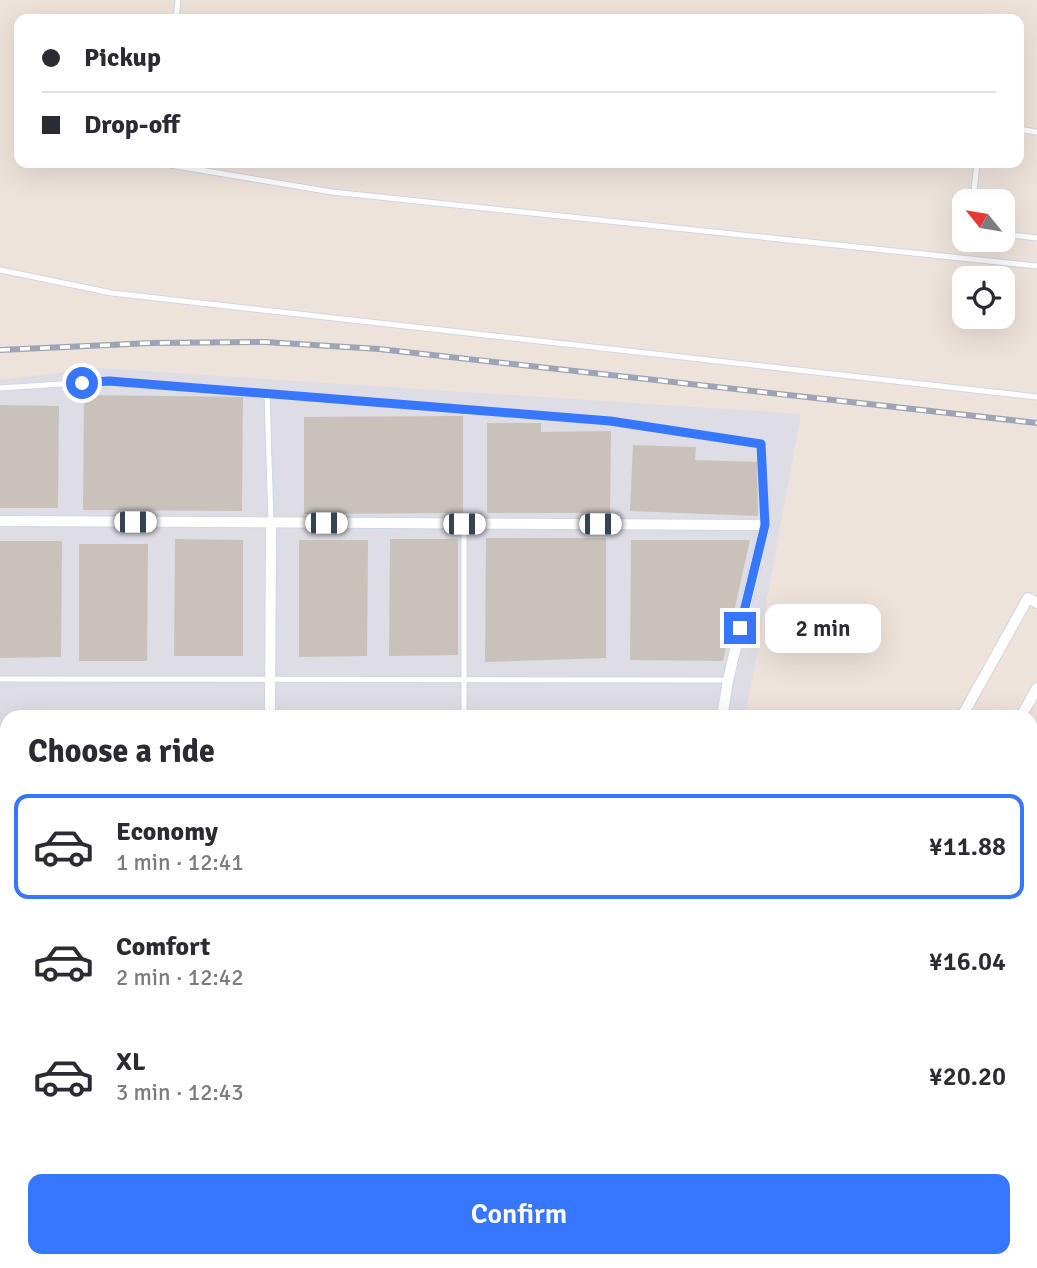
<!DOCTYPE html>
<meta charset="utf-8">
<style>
:root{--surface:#fff;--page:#f7f7f7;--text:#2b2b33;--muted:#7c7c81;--line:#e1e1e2;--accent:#3776ff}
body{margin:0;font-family:Signika,sans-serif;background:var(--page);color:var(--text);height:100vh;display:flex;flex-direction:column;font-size:26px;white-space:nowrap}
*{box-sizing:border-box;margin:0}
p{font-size:23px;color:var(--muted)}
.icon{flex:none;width:38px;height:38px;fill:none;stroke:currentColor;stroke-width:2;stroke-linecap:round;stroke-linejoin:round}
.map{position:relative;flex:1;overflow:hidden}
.panel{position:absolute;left:0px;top:710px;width:1038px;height:558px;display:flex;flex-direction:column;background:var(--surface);border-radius:21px 21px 0 0;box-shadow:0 7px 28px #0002}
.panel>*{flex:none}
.banner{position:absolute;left:14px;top:14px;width:1010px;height:154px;border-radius:14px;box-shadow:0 7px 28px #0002;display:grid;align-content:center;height:154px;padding:0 28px;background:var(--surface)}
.needle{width:46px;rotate:300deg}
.fabs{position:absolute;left:952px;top:189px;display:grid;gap:14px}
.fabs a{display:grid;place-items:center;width:63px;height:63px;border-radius:14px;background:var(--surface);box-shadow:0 7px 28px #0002;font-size:35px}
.end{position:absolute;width:32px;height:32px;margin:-16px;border:9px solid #3776ff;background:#fff;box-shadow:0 0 0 4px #fff}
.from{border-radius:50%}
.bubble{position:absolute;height:49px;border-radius:14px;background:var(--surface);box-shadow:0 7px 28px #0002;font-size:23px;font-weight:600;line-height:49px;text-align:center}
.car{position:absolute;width:21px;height:42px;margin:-21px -10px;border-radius:9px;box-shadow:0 0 5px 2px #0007;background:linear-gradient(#fff 24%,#345 0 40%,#fff 0 76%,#345 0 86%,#fff 0)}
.banner b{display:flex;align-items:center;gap:24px;height:66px;font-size:26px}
.banner b+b{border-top:2px solid var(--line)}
.banner i{width:18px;height:18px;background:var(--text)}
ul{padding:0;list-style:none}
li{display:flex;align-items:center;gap:21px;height:105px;margin:0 14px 10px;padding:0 14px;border:4px solid transparent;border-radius:14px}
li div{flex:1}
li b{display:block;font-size:26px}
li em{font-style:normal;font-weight:600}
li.active{border-color:var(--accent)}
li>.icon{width:63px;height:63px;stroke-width:1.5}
h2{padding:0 28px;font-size:32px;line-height:84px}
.button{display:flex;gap:14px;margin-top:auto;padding:14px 28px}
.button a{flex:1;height:80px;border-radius:14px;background:var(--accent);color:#fff;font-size:28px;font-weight:600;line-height:80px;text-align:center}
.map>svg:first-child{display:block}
</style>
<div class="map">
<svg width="1037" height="1268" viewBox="0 0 1037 1268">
<rect width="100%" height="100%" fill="#eee3db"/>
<polygon fill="#dedce5" points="98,368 801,414 745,717 7,718 7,1262 967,1262 967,1268 0,1268 0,380"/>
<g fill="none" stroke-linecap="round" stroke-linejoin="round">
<g stroke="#65e4f8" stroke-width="3.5">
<polyline points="1031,1151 1037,1129"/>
<polyline points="1011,1268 1012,1262"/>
</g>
</g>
<g fill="#c8c2ba">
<polygon points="84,395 243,397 242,511 83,510"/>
<polygon points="0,405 59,406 58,508 0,508"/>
<polygon points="463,416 463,513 304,514 304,417"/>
<polygon points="487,423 541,423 541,432 611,431 610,513 487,513"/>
<polygon points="633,445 696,447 695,460 757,462 758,516 630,511"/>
<polygon points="486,538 606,538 606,658 485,662"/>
<polygon points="175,539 243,540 243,656 174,656"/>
<polygon points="390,539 458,539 458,655 389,656"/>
<polygon points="299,540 368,540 367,656 299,657"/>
<polygon points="631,540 750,540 723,661 630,660"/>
<polygon points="0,541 62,541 61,657 0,658"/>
<polygon points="79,544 148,544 147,661 79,661"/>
</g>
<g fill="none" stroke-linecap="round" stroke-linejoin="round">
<defs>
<g id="service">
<polyline points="176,19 178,0"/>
<polyline points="1018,129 1037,132"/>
<polyline points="158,163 332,192 1037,266"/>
<polyline points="973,201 977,163"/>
<polyline points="1003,234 1037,238"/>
<polyline points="0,270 112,293 1037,397"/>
<polyline points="0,388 109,381 610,421 761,444 765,525"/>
<polyline points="267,394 271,523"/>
<polyline points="464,525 464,718"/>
<polyline points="0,679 728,680"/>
<polyline points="0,846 7,846"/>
<polyline points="0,967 7,967"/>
<polyline points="0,1046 7,1046"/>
<polyline points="0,1228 7,1228"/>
<polyline points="464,1262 464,1268"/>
<polyline points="670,1262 670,1268"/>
<polyline points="64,1268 65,1262"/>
</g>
<g id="minor">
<polyline points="0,521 765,525 728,680 722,718"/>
<polyline points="270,718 271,523"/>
<polyline points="961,718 1028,598 1037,603"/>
<polyline points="1020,718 1037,688"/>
<polyline points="1031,842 1037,831"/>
<polyline points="1031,1066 1037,1055"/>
<polyline points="261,1262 261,1268"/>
<polyline points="943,1268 944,1262"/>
<polyline points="1035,1268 1036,1201"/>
</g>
<g id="secondary">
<polyline points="0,1188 7,1188"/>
<polyline points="1031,1192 1037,1192"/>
<polyline points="0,1202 7,1202"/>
<polyline points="1031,1206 1037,1206"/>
</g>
</defs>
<use href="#service" stroke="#d0d7e4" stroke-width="7"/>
<use href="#minor" stroke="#d0d7e4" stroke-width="12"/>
<use href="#secondary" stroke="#d0d7e4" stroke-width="18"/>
<use href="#service" stroke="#fff" stroke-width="5"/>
<use href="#minor" stroke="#fff" stroke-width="10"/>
<use href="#secondary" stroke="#fff" stroke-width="16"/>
<defs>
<polyline id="rail" points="0,350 152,343 265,342 379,349 1037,423"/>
</defs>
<use href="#rail" stroke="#9da4b6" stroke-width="6"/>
<use href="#rail" stroke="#fff" stroke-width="3.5" stroke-dasharray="10" stroke-linecap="butt"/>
</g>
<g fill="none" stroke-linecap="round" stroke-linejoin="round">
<polyline stroke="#3776ff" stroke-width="9" points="82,383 109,381 610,421 761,444 765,525 740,628"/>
</g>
</svg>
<div class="fabs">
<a><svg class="needle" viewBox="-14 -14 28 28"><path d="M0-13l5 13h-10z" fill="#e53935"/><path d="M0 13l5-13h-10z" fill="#7c7c81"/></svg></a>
<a><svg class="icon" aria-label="locate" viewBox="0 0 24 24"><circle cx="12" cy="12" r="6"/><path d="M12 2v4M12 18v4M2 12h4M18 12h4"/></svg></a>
</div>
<i class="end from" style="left:82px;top:383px"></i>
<i class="end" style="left:740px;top:628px"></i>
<div class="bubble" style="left:765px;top:604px;width:116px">2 min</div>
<i class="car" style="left:135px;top:522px;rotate:90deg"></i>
<i class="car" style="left:326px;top:523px;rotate:90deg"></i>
<i class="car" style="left:464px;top:524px;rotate:90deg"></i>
<i class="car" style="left:600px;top:524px;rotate:90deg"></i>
<div class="banner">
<b><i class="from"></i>Pickup</b>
<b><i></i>Drop-off</b>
</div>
<section class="panel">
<h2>Choose a ride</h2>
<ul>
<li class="active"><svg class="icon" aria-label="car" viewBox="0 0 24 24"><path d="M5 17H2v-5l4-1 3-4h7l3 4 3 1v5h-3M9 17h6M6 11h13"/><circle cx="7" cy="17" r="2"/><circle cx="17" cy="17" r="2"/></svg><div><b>Economy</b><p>1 min · 12:41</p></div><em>¥11.88</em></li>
<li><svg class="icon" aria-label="car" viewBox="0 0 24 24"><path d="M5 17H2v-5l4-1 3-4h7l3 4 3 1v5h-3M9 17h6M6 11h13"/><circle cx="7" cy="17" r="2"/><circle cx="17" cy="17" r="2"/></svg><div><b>Comfort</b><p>2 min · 12:42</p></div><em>¥16.04</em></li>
<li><svg class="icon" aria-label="car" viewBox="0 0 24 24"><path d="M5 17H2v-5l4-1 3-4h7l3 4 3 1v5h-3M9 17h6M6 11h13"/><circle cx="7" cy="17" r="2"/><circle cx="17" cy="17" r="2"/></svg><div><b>XL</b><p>3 min · 12:43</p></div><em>¥20.20</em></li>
</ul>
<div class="button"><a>Confirm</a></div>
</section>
</div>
